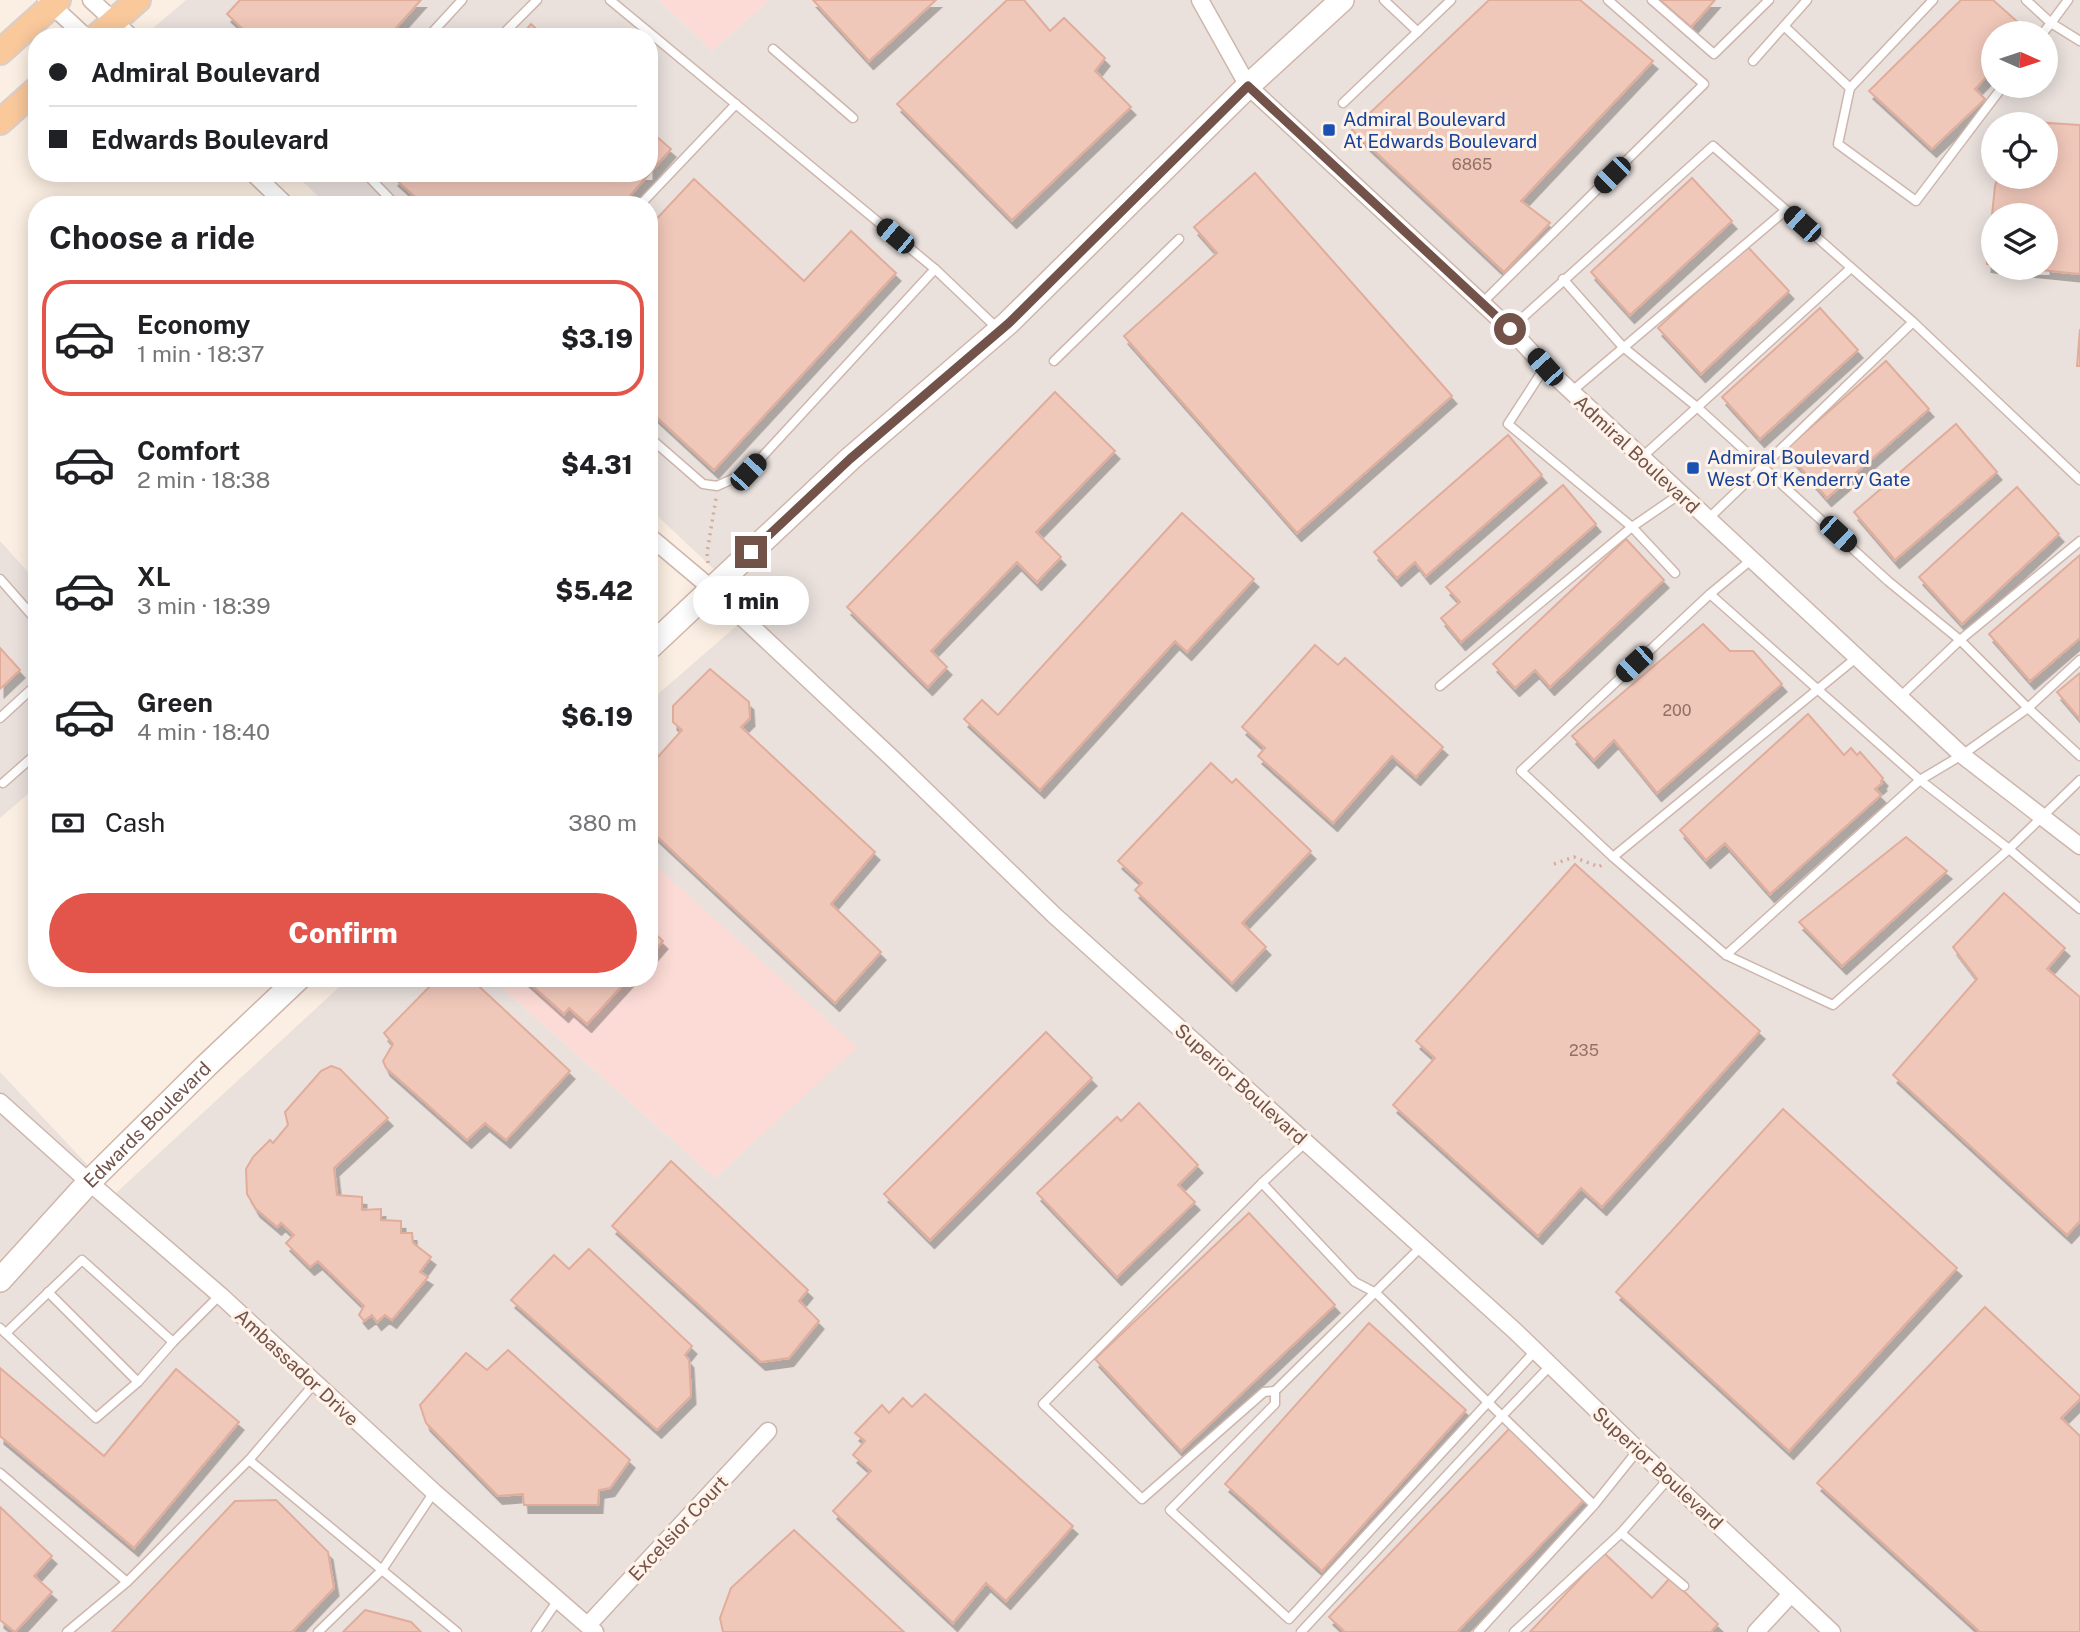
<!DOCTYPE html>
<meta charset="utf-8">
<style>
:root{--surface:#fff;--page:#f2f2f2;--text:#202124;--muted:#757577;--line:#e0e0e0;--accent:#e3554a}
body{margin:0;font-family:"Public Sans",sans-serif;background:var(--page);color:var(--text);height:100vh;display:flex;flex-direction:column;font-size:26px;white-space:nowrap}
*{box-sizing:border-box;margin:0}
p{font-size:23px;color:var(--muted)}
.icon{flex:none;width:38px;height:38px;fill:none;stroke:currentColor;stroke-width:2;stroke-linecap:round;stroke-linejoin:round}
.map{position:relative;flex:1;overflow:hidden}
.details{position:absolute;left:28px;top:196px;width:630px;height:791px;display:flex;flex-direction:column;background:var(--surface);border-radius:28px;box-shadow:0 4px 18px #0003}
.details>*{flex:none}
.hud{position:absolute;left:28px;top:28px;width:630px;height:154px;border-radius:28px;box-shadow:0 4px 18px #0003;display:grid;align-content:center;height:154px;padding:0 21px;background:var(--surface)}
.needle{width:46px;rotate:93deg}
.buttons{position:absolute;left:1981px;top:21px;display:grid;gap:14px}
.buttons a{display:grid;place-items:center;width:77px;height:77px;border-radius:50%;background:var(--surface);box-shadow:0 4px 18px #0003;font-size:35px}
.end{position:absolute;width:32px;height:32px;margin:-16px;border:9px solid #725249;background:#fff;box-shadow:0 0 0 4px #fff}
.from{border-radius:50%}
.bubble{position:absolute;height:49px;border-radius:24px;background:var(--surface);box-shadow:0 4px 18px #0003;font-size:23px;font-weight:800;line-height:49px;text-align:center}
.car{position:absolute;width:21px;height:42px;margin:-21px -10px;border-radius:9px;box-shadow:0 0 5px 2px #0007;background:linear-gradient(#222 24%,#8ab4d8 0 40%,#222 0 76%,#8ab4d8 0 86%,#222 0)}
.hud b{display:flex;align-items:center;gap:24px;height:66px;font-size:26px}
.hud b+b{border-top:2px solid var(--line)}
.hud i{width:18px;height:18px;background:var(--text)}
ul{padding:0;list-style:none}
li{display:flex;align-items:center;gap:21px;height:116px;margin:0 14px 10px;padding:0 7px;border:4px solid transparent;border-radius:28px}
li div{flex:1}
li b{display:block;font-size:26px}
li em{font-style:normal;font-weight:800}
li.selected{border-color:var(--accent)}
li>.icon{width:63px;height:63px;stroke-width:1.5}
h2{padding:0 21px;font-size:32px;line-height:84px}
.pay{display:flex;align-items:center;gap:18px;height:77px;padding:0 21px;font-size:26px}
.pay p{margin-inline-start:auto}
.primary-button{display:flex;gap:14px;margin-top:auto;padding:14px 21px}
.primary-button a{flex:1;height:80px;border-radius:42px;background:var(--accent);color:#fff;font-size:28px;font-weight:800;line-height:80px;text-align:center}
.map>svg:first-child{display:block}
</style>
<div class="map">
<svg width="2080" height="1632" viewBox="0 0 2080 1632">
<defs>
<filter id="shadow"><feDropShadow dx="4.5" dy="8" stdDeviation="0" flood-color="#0004"/></filter>
</defs>
<rect width="100%" height="100%" fill="#fbeee2"/>
<g fill="#fcdbd6">
<polygon points="659,0 769,0 712,51"/>
<polygon points="649,860 858,1047 715,1178 491,978 649,978"/>
</g>
<g fill="#eae1dd" fill-rule="evenodd">
<path d="M186 0H659L712 51 769 0H2080V1632H0V1072L115 1194 349 978H491L715 1178 857 1047 649 860V702L756 609 649 508V205H327L294 173H649V37H149L146 34ZM1993 33H2046V86H1993ZM1993 124H2046V177H1993ZM1993 215H2046V268H1993Z"/>
<polygon points="0,541 37,582 37,786 0,818"/>
</g>
<g fill="#f0c8ba" stroke="#e2ac9b" stroke-width="2" filter="url(#shadow)">
<polygon points="240,0 421,0 388,37 251,37 227,14"/>
<polygon points="813,0 936,0 869,61"/>
<polygon points="1007,0 1024,0 1050,31 1064,18 1105,58 1095,71 1131,107 1012,220 897,104"/>
<polygon points="1489,0 1580,0 1653,61 1521,201 1550,223 1504,272 1352,130"/>
<polygon points="1660,0 1715,0 1691,27"/>
<polygon points="1961,0 1993,0 2030,33 1993,33 1993,70 1975,89 1985,99 1932,149 1869,91"/>
<polygon points="531,24 545,37 520,37"/>
<polygon points="2016,121 2080,125 2080,274 2021,268 2046,268 2046,215 1993,215 1993,265 1987,264 1995,186 1998,177 2046,177 2046,124 2015,124"/>
<polygon points="649,130 671,149 622,205 424,205 394,178 398,173 649,173"/>
<polygon points="1255,173 1452,396 1297,533 1124,336 1217,253 1194,227"/>
<polygon points="1692,178 1732,221 1630,315 1591,272"/>
<polygon points="694,179 804,281 851,231 896,273 714,470 649,410 649,227"/>
<polygon points="1746,245 1789,291 1701,374 1658,328"/>
<polygon points="1820,308 1858,350 1760,439 1722,397"/>
<polygon points="2080,329 2080,366 2077,366"/>
<polygon points="1886,361 1929,409 1827,498 1785,450"/>
<polygon points="1055,392 1115,451 1036,532 1061,557 1037,582 1017,562 931,651 947,667 928,687 847,607"/>
<polygon points="1956,424 1997,472 1895,560 1854,512"/>
<polygon points="1508,435 1542,475 1426,576 1415,562 1397,578 1374,552"/>
<polygon points="1563,485 1596,524 1461,642 1441,618 1460,602 1446,587"/>
<polygon points="2017,487 2059,534 1962,624 1919,577"/>
<polygon points="1182,513 1254,579 1187,652 1175,641 1040,790 964,719 982,700 998,715"/>
<polygon points="1626,539 1664,580 1550,687 1535,670 1515,688 1493,664"/>
<polygon points="2080,555 2080,638 2030,681 1989,634"/>
<polygon points="1703,624 1730,651 1753,651 1782,684 1657,793 1614,740 1594,760 1572,736"/>
<polygon points="1315,645 1338,665 1345,658 1443,747 1416,777 1392,756 1333,823 1258,756 1265,748 1242,727"/>
<polygon points="0,648 20,670 0,689"/>
<polygon points="710,669 749,702 750,718 741,727 875,852 831,904 881,952 835,1003 649,829 649,767 682,730 673,722 673,706"/>
<polygon points="2080,673 2080,719 2057,692"/>
<polygon points="1808,714 1844,755 1851,748 1857,755 1860,752 1883,778 1881,781 1882,783 1875,789 1881,795 1770,894 1725,843 1706,860 1680,830"/>
<polygon points="1211,763 1232,783 1236,779 1311,851 1242,923 1266,947 1232,983 1135,890 1142,883 1118,861"/>
<polygon points="1906,837 1947,871 1842,966 1799,922"/>
<polygon points="1575,864 1760,1031 1602,1207 1581,1188 1538,1236 1393,1105 1435,1058 1416,1041"/>
<polygon points="2004,893 2065,948 2047,969 2080,997 2080,1221 2067,1235 1893,1075 1977,979 1953,947"/>
<polygon points="649,928 663,941 649,957"/>
<polygon points="454,978 470,978 570,1071 506,1140 485,1123 467,1140 386,1068 383,1061 393,1044 384,1033 437,979 445,986"/>
<polygon points="524,978 629,978 587,1024 569,1008 564,1014"/>
<polygon points="1046,1032 1092,1078 930,1240 884,1194"/>
<polygon points="331,1066 340,1069 388,1118 334,1168 337,1195 362,1197 362,1210 381,1209 381,1220 401,1221 401,1233 412,1233 413,1243 431,1257 420,1272 428,1277 392,1320 385,1315 377,1322 372,1315 364,1321 359,1315 364,1306 318,1261 310,1267 286,1243 294,1235 281,1223 277,1227 256,1209 247,1194 246,1169 253,1157 270,1140 273,1143 288,1125 285,1112 321,1071"/>
<polygon points="1139,1103 1198,1165 1178,1185 1195,1202 1117,1277 1037,1193 1117,1117 1121,1121"/>
<polygon points="1783,1109 1957,1268 1789,1451 1616,1292"/>
<polygon points="671,1161 808,1290 799,1301 819,1321 789,1358 761,1362 612,1226"/>
<polygon points="1249,1213 1335,1305 1181,1451 1095,1359"/>
<polygon points="589,1249 692,1346 685,1355 689,1360 691,1396 657,1430 511,1300 554,1255 569,1269"/>
<polygon points="1985,1307 2080,1396 2080,1399 2061,1418 2080,1436 2080,1632 1980,1632 1817,1483"/>
<polygon points="1369,1323 1466,1410 1322,1571 1225,1484"/>
<polygon points="508,1350 630,1460 610,1488 599,1490 598,1505 524,1505 523,1494 498,1496 426,1423 420,1405 466,1353 487,1370"/>
<polygon points="0,1368 104,1456 176,1369 239,1422 134,1548 0,1436"/>
<polygon points="925,1394 1073,1526 1006,1601 986,1583 953,1623 833,1511 871,1471 853,1455 865,1441 855,1433 882,1405 889,1413 903,1398 912,1407"/>
<polygon points="1510,1428 1584,1500 1457,1632 1345,1632 1329,1617"/>
<polygon points="276,1500 328,1552 334,1588 292,1632 112,1632 235,1501"/>
<polygon points="0,1507 52,1556 34,1576 52,1592 15,1632 0,1620"/>
<polygon points="794,1530 904,1632 723,1632 720,1618 731,1588"/>
<polygon points="1604,1553 1652,1598 1670,1578 1718,1624 1711,1632 1530,1632"/>
<polygon points="365,1610 411,1622 421,1632 343,1632"/>
</g>
<g fill="none" stroke-linecap="round" stroke-linejoin="round">
<defs>
<g id="lane">
<polyline points="610,0 935,269 997,328"/>
<polyline points="1384,0 1418,32"/>
<polyline points="1652,0 1714,54 1769,0"/>
<polyline points="2026,0 2051,23 2068,0"/>
<polyline points="1784,26 1850,88 1838,144 1916,201 2003,86"/>
<polyline points="2043,33 2051,23 2080,41"/>
<polyline points="428,37 462,0"/>
<polyline points="500,37 537,0"/>
<polyline points="773,49 853,118"/>
<polyline points="1753,61 1807,0"/>
<polyline points="1850,88 1933,0"/>
<polyline points="1343,103 1451,0"/>
<polyline points="365,173 396,205"/>
<polyline points="640,205 736,104"/>
<polyline points="1563,279 1623,347 1697,407 1888,581 1960,640 2028,708 2080,756"/>
<polyline points="1482,303 1704,84 1608,0"/>
<polyline points="1510,329 1713,146 1913,322 2080,480"/>
<polyline points="1054,361 1179,239"/>
<polyline points="1545,367 1508,424 1632,527 1680,494"/>
<polyline points="1571,392 1786,210"/>
<polyline points="649,437 703,484 717,486 748,472 935,269"/>
<polyline points="1641,458 1851,268"/>
<polyline points="1708,519 1913,322"/>
<polyline points="1751,560 1710,594 1521,771 1613,857 1856,658"/>
<polyline points="0,579 37,621"/>
<polyline points="1710,594 1920,780 2009,849 2080,909"/>
<polyline points="1440,686 1632,527 1675,573"/>
<polyline points="1900,697 1960,640 2080,541"/>
<polyline points="0,718 37,684"/>
<polyline points="3,783 37,753"/>
<polyline points="1613,857 1726,955 1833,1005 2009,849 2080,780"/>
<polyline points="1726,955 1920,780 1962,755 2028,708 2080,660"/>
<polyline points="1262,1183 1043,1404 1142,1499 1264,1392 1275,1391"/>
<polyline points="1422,1246 1275,1391 1275,1404 1170,1510 1289,1619 1536,1350"/>
<polyline points="48,1292 138,1382"/>
<polyline points="0,1328 96,1418 138,1382 173,1342 220,1295"/>
<polyline points="6,1333 82,1260 173,1342"/>
<polyline points="1550,1366 1502,1416 1594,1505"/>
<polyline points="314,1384 249,1460 457,1632"/>
<polyline points="0,1473 127,1582"/>
<polyline points="1669,1478 1621,1533 1684,1586"/>
<polyline points="67,1632 127,1582 249,1460"/>
<polyline points="318,1632 382,1570 434,1492"/>
<polyline points="536,1632 558,1600"/>
<polyline points="1301,1632 1502,1416 1376,1293 1355,1282 1262,1183 1306,1142"/>
<polyline points="1478,1632 1594,1505 1638,1450"/>
<polyline points="1514,1632 1621,1533"/>
</g>
<g id="street">
<polyline points="46,0 86,37"/>
<polyline points="91,0 131,37"/>
<polyline points="1200,0 1248,86 1510,329 1545,367 1962,755 2080,846"/>
<polyline points="253,173 286,205"/>
<polyline points="649,536 712,589 894,760 1054,915 1515,1331 1638,1450 1832,1632"/>
<polyline points="0,1102 89,1182 220,1295 434,1492 595,1632"/>
<polyline points="588,1625 768,1431"/>
<polyline points="1756,1632 1791,1594"/>
</g>
<g id="secondary">
<polyline points="649,648 850,459 1008,323 1248,86 1342,0"/>
<path id="s1" d="M0 1280 89 1182 206 1066 299 978"/>
</g>
<g id="primary">
<polyline points="96,37 138,0"/>
<polyline points="0,52 58,0"/>
<polyline points="0,122 37,89"/>
</g>
</defs>
<use href="#lane" stroke="#ceb6ac" stroke-width="11"/>
<use href="#street" stroke="#ceb6ac" stroke-width="19"/>
<use href="#secondary" stroke="#d1b5a9" stroke-width="26"/>
<use href="#primary" stroke="#d8cfcc" stroke-width="28"/>
<g stroke="#d4ab9e" stroke-width="3.5" stroke-dasharray="2 5" stroke-linecap="butt">
<polyline points="708,563 707,553 716,498"/>
<polyline points="1554,864 1574,857 1599,867 1603,864"/>
</g>
<use href="#lane" stroke="#fff" stroke-width="8"/>
<use href="#street" stroke="#fff" stroke-width="16"/>
<use href="#secondary" stroke="#fff" stroke-width="23"/>
<use href="#primary" stroke="#f9c89b" stroke-width="24"/>
</g>
<g fill="none" stroke-linecap="round" stroke-linejoin="round">
<polyline stroke="#725249" stroke-width="9" points="751,552 850,459 1009,323 1248,86 1510,329"/>
</g>
<g fill="#1a4fb4" stroke="#fff2e8" stroke-width="2.5">
<rect x="1322" y="123" width="14" height="14" rx="3.5"/>
<rect x="1686" y="461" width="14" height="14" rx="3.5"/>
</g>
<g text-anchor="middle" stroke-width="6" stroke-linejoin="round" paint-order="stroke">
<g font-size="16" fill="#927065">
<text x="1472" y="170">6865</text>
<text x="1677" y="716">200</text>
<text x="1584" y="1056">235</text>
</g>
<g font-size="19" fill="#164399" stroke="#fff2e8" text-anchor="start">
<text x="1343" y="126">Admiral Boulevard<tspan x="1343" dy="22">At Edwards Boulevard</tspan></text>
<text x="1707" y="464">Admiral Boulevard<tspan x="1707" dy="22">West Of Kenderry Gate</tspan></text>
</g>
<g font-size="19" fill="#725249" stroke="#fff2e8">
<text transform="translate(1637 454) rotate(43)" y="7">Admiral Boulevard</text>
<text transform="translate(1241 1084) rotate(42)" y="7">Superior Boulevard</text>
<text dy="7" stroke="none"><textPath href="#s1" startOffset="214">Edwards Boulevard</textPath></text>
<text transform="translate(297 1367) rotate(43)" y="7">Ambassador Drive</text>
<text transform="translate(1658 1468) rotate(43)" y="7">Superior Boulevard</text>
<text transform="translate(678 1528) rotate(-47)" y="7">Excelsior Court</text>
</g>
</g>
</svg>
<div class="buttons">
<a><svg class="needle" viewBox="-14 -14 28 28"><path d="M0-13l5 13h-10z" fill="#e53935"/><path d="M0 13l5-13h-10z" fill="#757577"/></svg></a>
<a><svg class="icon" aria-label="locate" viewBox="0 0 24 24"><circle cx="12" cy="12" r="6"/><path d="M12 2v4M12 18v4M2 12h4M18 12h4"/></svg></a>
<a><svg class="icon" aria-label="layers" viewBox="0 0 24 24"><path d="M12 4l9 5-9 5-9-5zM3 14l9 5 9-5"/></svg></a>
</div>
<i class="end from" style="left:1510px;top:329px"></i>
<i class="end" style="left:751px;top:552px"></i>
<div class="bubble" style="left:693px;top:576px;width:116px">1 min</div>
<i class="car" style="left:1612px;top:175px;rotate:225deg"></i>
<i class="car" style="left:1802px;top:224px;rotate:312deg"></i>
<i class="car" style="left:895px;top:236px;rotate:310deg"></i>
<i class="car" style="left:1545px;top:367px;rotate:318deg"></i>
<i class="car" style="left:748px;top:472px;rotate:43deg"></i>
<i class="car" style="left:1838px;top:534px;rotate:133deg"></i>
<i class="car" style="left:1634px;top:664px;rotate:227deg"></i>
<div class="hud">
<b><i class="from"></i>Admiral Boulevard</b>
<b><i></i>Edwards Boulevard</b>
</div>
<section class="details">
<h2>Choose a ride</h2>
<ul>
<li class="selected"><svg class="icon" aria-label="car" viewBox="0 0 24 24"><path d="M5 17H2v-5l4-1 3-4h7l3 4 3 1v5h-3M9 17h6M6 11h13"/><circle cx="7" cy="17" r="2"/><circle cx="17" cy="17" r="2"/></svg><div><b>Economy</b><p>1 min · 18:37</p></div><em>$3.19</em></li>
<li><svg class="icon" aria-label="car" viewBox="0 0 24 24"><path d="M5 17H2v-5l4-1 3-4h7l3 4 3 1v5h-3M9 17h6M6 11h13"/><circle cx="7" cy="17" r="2"/><circle cx="17" cy="17" r="2"/></svg><div><b>Comfort</b><p>2 min · 18:38</p></div><em>$4.31</em></li>
<li><svg class="icon" aria-label="car" viewBox="0 0 24 24"><path d="M5 17H2v-5l4-1 3-4h7l3 4 3 1v5h-3M9 17h6M6 11h13"/><circle cx="7" cy="17" r="2"/><circle cx="17" cy="17" r="2"/></svg><div><b>XL</b><p>3 min · 18:39</p></div><em>$5.42</em></li>
<li><svg class="icon" aria-label="car" viewBox="0 0 24 24"><path d="M5 17H2v-5l4-1 3-4h7l3 4 3 1v5h-3M9 17h6M6 11h13"/><circle cx="7" cy="17" r="2"/><circle cx="17" cy="17" r="2"/></svg><div><b>Green</b><p>4 min · 18:40</p></div><em>$6.19</em></li>
</ul>
<div class="pay"><svg class="icon" aria-label="cash" viewBox="0 0 24 24"><path d="M3 7h18v10H3z"/><circle cx="12" cy="12" r="2"/></svg>Cash<p>380 m</p></div>
<div class="primary-button"><a>Confirm</a></div>
</section>
</div>
